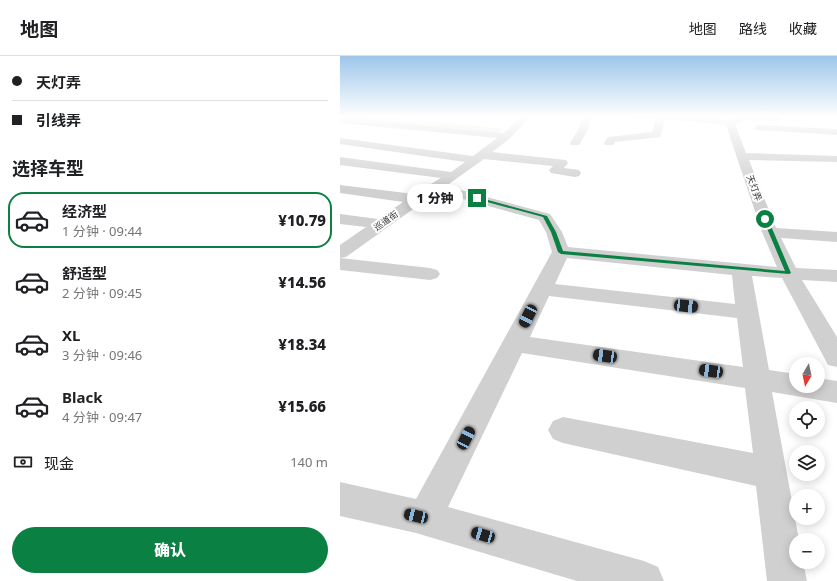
<!DOCTYPE html>
<html lang="zh">
<meta charset="utf-8">
<style>
:root{--surface:#fff;--page:#f6f6f6;--text:#202124;--muted:#757577;--line:#e0e0e0;--accent:#0b8043}
body{margin:0;font-family:"Noto Sans","Noto Sans SC",sans-serif;background:var(--page);color:var(--text);height:100vh;display:flex;flex-direction:column;font-size:15px;white-space:nowrap}
*{box-sizing:border-box;margin:0}
p{font-size:13px;color:var(--muted)}
.icon{flex:none;width:22px;height:22px;fill:none;stroke:currentColor;stroke-width:2;stroke-linecap:round;stroke-linejoin:round}
.map{position:relative;flex:1;overflow:hidden}
.side{display:flex;flex-direction:column;background:var(--surface);width:340px}
.side>*{flex:none}
.top-card{display:grid;align-content:center;height:88px;padding:0 12px;background:var(--surface)}
.needle{width:26px;rotate:189deg}
.buttons{position:absolute;left:449px;top:301px;display:grid;gap:8px}
.buttons a{display:grid;place-items:center;width:36px;height:36px;border-radius:50%;background:var(--surface);box-shadow:0 2px 10px #0003;font-size:20px}
.end{position:absolute;width:18px;height:18px;margin:-9px;border:5px solid #0b8043;background:#fff;box-shadow:0 0 0 2px #fff}
.from{border-radius:50%}
.bubble{position:absolute;height:28px;border-radius:14px;background:var(--surface);box-shadow:0 2px 10px #0003;font-size:13px;font-weight:800;line-height:28px;text-align:center}
.car{position:absolute;width:12px;height:24px;margin:-12px -6px;border-radius:5px;box-shadow:0 0 3px 1px #0007;background:linear-gradient(#222 24%,#8ab4d8 0 40%,#222 0 76%,#8ab4d8 0 86%,#222 0)}
.top-card b{display:flex;align-items:center;gap:14px;height:38px;font-size:15px}
.top-card b+b{border-top:1px solid var(--line)}
.top-card i{width:10px;height:10px;background:var(--text)}
ul{padding:0;list-style:none}
li{display:flex;align-items:center;gap:12px;height:56px;margin:0 8px 6px;padding:0 4px;border:2px solid transparent;border-radius:16px}
li div{flex:1}
li b{display:block;font-size:15px}
li em{font-style:normal;font-weight:800}
li.current{border-color:var(--accent)}
li>.icon{width:36px;height:36px;stroke-width:1.5}
h2{padding:0 12px;font-size:18px;line-height:48px}
.pay{display:flex;align-items:center;gap:10px;height:44px;padding:0 12px;font-size:15px}
.pay p{margin-inline-start:auto}
.cta{display:flex;gap:8px;margin-top:auto;padding:8px 12px}
.cta a{flex:1;height:46px;border-radius:24px;background:var(--accent);color:#fff;font-size:16px;font-weight:800;line-height:46px;text-align:center}
header{display:flex;align-items:center;gap:24px;box-sizing:border-box;height:56px;padding:0 20px;background:var(--surface);border-bottom:1px solid var(--line)}
header strong{font-size:19px}
nav{display:flex;gap:22px;margin-inline-start:auto;font-size:14px}
main{display:flex;flex:1;min-height:0}
.map>svg:first-child{display:block}
</style>
<header>
<strong>地图</strong>
<nav><a>地图</a><a>路线</a><a>收藏</a></nav>
</header>
<main>
<section class="side">
<div class="top-card">
<b><i class="from"></i>天灯弄</b>
<b><i></i>引线弄</b>
</div>
<h2>选择车型</h2>
<ul>
<li class="current"><svg class="icon" aria-label="car" viewBox="0 0 24 24"><path d="M5 17H2v-5l4-1 3-4h7l3 4 3 1v5h-3M9 17h6M6 11h13"/><circle cx="7" cy="17" r="2"/><circle cx="17" cy="17" r="2"/></svg><div><b>经济型</b><p>1 分钟 · 09:44</p></div><em>¥10.79</em></li>
<li><svg class="icon" aria-label="car" viewBox="0 0 24 24"><path d="M5 17H2v-5l4-1 3-4h7l3 4 3 1v5h-3M9 17h6M6 11h13"/><circle cx="7" cy="17" r="2"/><circle cx="17" cy="17" r="2"/></svg><div><b>舒适型</b><p>2 分钟 · 09:45</p></div><em>¥14.56</em></li>
<li><svg class="icon" aria-label="car" viewBox="0 0 24 24"><path d="M5 17H2v-5l4-1 3-4h7l3 4 3 1v5h-3M9 17h6M6 11h13"/><circle cx="7" cy="17" r="2"/><circle cx="17" cy="17" r="2"/></svg><div><b>XL</b><p>3 分钟 · 09:46</p></div><em>¥18.34</em></li>
<li><svg class="icon" aria-label="car" viewBox="0 0 24 24"><path d="M5 17H2v-5l4-1 3-4h7l3 4 3 1v5h-3M9 17h6M6 11h13"/><circle cx="7" cy="17" r="2"/><circle cx="17" cy="17" r="2"/></svg><div><b>Black</b><p>4 分钟 · 09:47</p></div><em>¥15.66</em></li>
</ul>
<div class="pay"><svg class="icon" aria-label="cash" viewBox="0 0 24 24"><path d="M3 7h18v10H3z"/><circle cx="12" cy="12" r="2"/></svg>现金<p>140 m</p></div>
<div class="cta"><a>确认</a></div>
</section>
<div class="map">
<svg width="497" height="525" viewBox="0 0 497 525">
<rect width="100%" height="100%" fill="#fff"/>
<polygon fill="#e5ecde" points="4,60 44,60 164,73 158,77 2,61"/>
<g fill="none" stroke-linecap="round" stroke-linejoin="round">
<g fill="#d0d0d0" fill-rule="evenodd">
<path d="M181 60H191L168 84 152 96 226 104 228 107 224 112 239 114 241 117 239 120 235 121 211 117 209 114 213 110 144 103 106 130 210 158 222 176 228 191 437 211 422 176 386 69 349 65 325 64 320 81 275 86 273 89H265L264 87 268 81 312 76 316 63H294L290 60H358L389 64 398 60H437L441 63 440 65 405 64 395 68 406 97 497 100V106L409 104 436 172 497 176V186L441 182 456 212 497 214V226L462 224 497 281V311L488 309 442 222 412 220 429 314 456 318V330H478V322L497 325V347L432 336 459 484H456V506H463L467 525H427L416 430 223 387 213 383 208 374 213 365 223 361 413 397 405 332 182 297 108 451 304 505 318 511 324 525H237L76 477 0 460V426L76 443 212 196 206 176 199 164 97 136 6 201 0 202V189L26 171 0 168V158L38 163 63 146 0 137V129L74 138 101 122 0 109V101L111 116 125 106 0 88V82L133 100 157 82 0 67V61L164 77ZM227 202 392 219 395 248 215 228ZM209 240 397 262 403 311 190 281Z"/>
<polygon points="243,60 251,60 249,72 239,89 231,89 230,87 239,72"/>
<polygon points="419,69 497,73 497,79 416,74 414,72 416,70"/>
<polygon points="0,202 90,212 97,214 100,218 97,222 90,224 0,214"/>
</g>
</g>
<linearGradient id="sky" x2="0" y2="1"><stop stop-color="#9dc6ea"/><stop offset="0.45" stop-color="#fff"/><stop offset="1" stop-color="#fff" stop-opacity="0"/></linearGradient>
<rect width="497" height="134" fill="url(#sky)"/>
<polygon fill="#0b8043" points="137,141 207,160 216,176 223,195 445,215 423,163 425,162 428,163 451,217 449,218 221,198 218,196 211,176 203,161 136,143"/>
<g text-anchor="middle" stroke-width="4" stroke-linejoin="round" paint-order="stroke">
<g font-size="9" fill="#333" stroke="#fff">
<text transform="translate(414 132) rotate(70)" y="3">天灯弄</text>
<text transform="translate(46 165) rotate(-36)" y="3">巡道街</text>
</g>
</g>
</svg>
<div class="buttons">
<a><svg class="needle" viewBox="-14 -14 28 28"><path d="M0-13l5 13h-10z" fill="#e53935"/><path d="M0 13l5-13h-10z" fill="#757577"/></svg></a>
<a><svg class="icon" aria-label="locate" viewBox="0 0 24 24"><circle cx="12" cy="12" r="6"/><path d="M12 2v4M12 18v4M2 12h4M18 12h4"/></svg></a>
<a><svg class="icon" aria-label="layers" viewBox="0 0 24 24"><path d="M12 4l9 5-9 5-9-5zM3 14l9 5 9-5"/></svg></a>
<a>+</a>
<a>−</a>
</div>
<i class="end from" style="left:425px;top:163px"></i>
<i class="end" style="left:137px;top:142px"></i>
<div class="bubble" style="left:67px;top:128px;width:56px">1 分钟</div>
<i class="car" style="left:346px;top:250px;rotate:96deg"></i>
<i class="car" style="left:188px;top:260px;rotate:207deg"></i>
<i class="car" style="left:265px;top:300px;rotate:278deg"></i>
<i class="car" style="left:371px;top:315px;rotate:278deg"></i>
<i class="car" style="left:126px;top:382px;rotate:27deg"></i>
<i class="car" style="left:76px;top:460px;rotate:283deg"></i>
<i class="car" style="left:143px;top:479px;rotate:286deg"></i>
</div>
</main>
